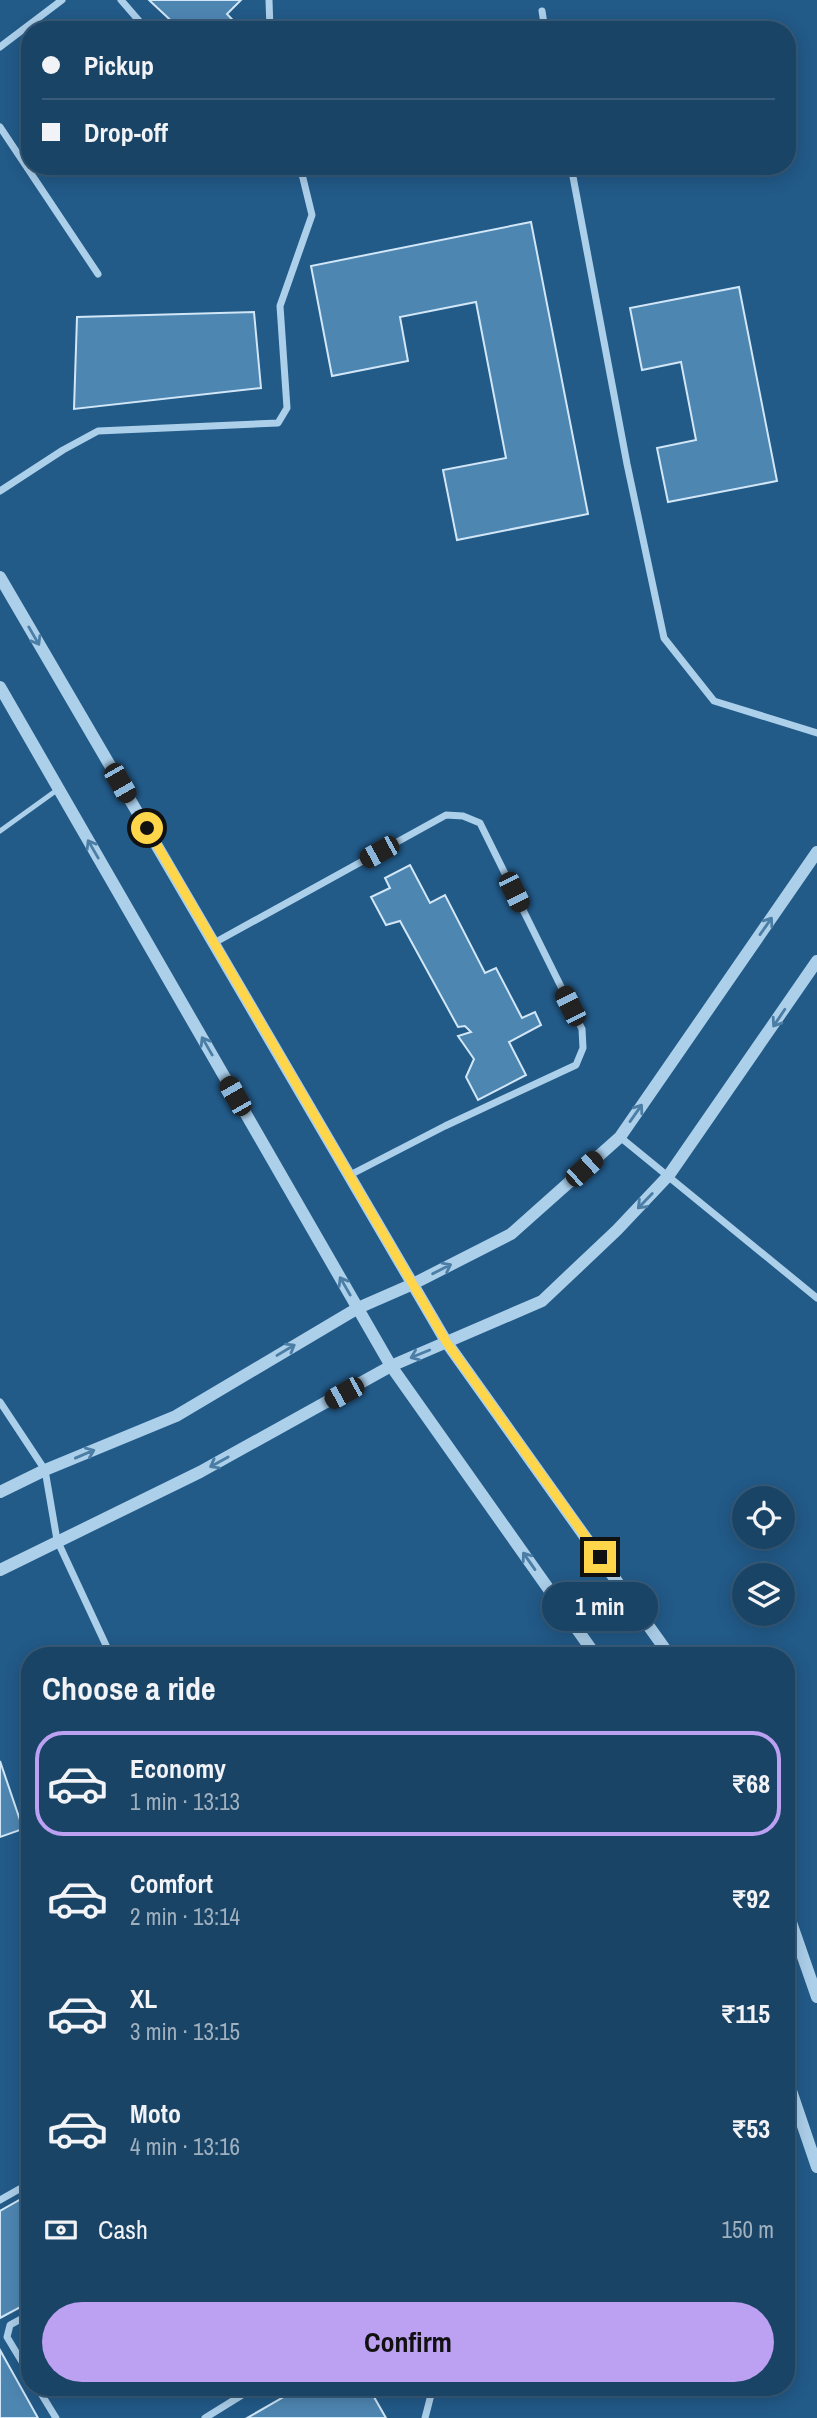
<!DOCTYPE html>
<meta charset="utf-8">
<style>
:root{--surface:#1a4466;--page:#234b6c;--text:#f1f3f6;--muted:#9fb0bf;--line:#385c7a;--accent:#bca0f2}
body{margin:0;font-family:"Archivo Narrow",sans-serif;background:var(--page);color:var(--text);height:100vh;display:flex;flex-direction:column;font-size:26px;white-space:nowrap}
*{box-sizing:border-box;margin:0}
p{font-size:23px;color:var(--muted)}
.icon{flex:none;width:38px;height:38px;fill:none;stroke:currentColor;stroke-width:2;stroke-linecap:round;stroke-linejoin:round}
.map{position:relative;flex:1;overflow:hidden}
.panel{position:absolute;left:21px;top:1647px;width:774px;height:749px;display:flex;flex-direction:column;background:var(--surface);border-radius:28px;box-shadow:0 4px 18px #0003,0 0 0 2px var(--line)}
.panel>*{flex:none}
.hud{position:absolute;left:21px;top:21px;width:775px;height:154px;border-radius:28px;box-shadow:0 4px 18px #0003,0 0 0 2px var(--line);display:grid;align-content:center;height:154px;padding:0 21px;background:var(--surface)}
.controls{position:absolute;left:732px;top:1486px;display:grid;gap:14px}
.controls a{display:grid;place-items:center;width:63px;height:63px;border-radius:50%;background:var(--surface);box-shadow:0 4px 18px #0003,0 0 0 2px var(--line);font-size:35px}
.end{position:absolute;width:32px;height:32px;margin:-16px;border:9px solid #ffd54a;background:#111;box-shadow:0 0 0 4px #111}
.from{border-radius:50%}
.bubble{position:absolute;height:49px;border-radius:24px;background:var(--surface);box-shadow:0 4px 18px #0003,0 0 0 2px var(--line);font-size:23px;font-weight:800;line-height:49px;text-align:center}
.car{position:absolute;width:21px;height:42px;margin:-21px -10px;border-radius:9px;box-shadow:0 0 5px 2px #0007;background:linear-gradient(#222 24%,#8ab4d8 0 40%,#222 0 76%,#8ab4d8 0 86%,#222 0)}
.hud b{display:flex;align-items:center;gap:24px;height:66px;font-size:26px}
.hud b+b{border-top:2px solid var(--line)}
.hud i{width:18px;height:18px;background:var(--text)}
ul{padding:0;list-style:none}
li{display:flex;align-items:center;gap:21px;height:105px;margin:0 14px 10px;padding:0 7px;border:4px solid transparent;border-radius:28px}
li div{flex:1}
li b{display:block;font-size:26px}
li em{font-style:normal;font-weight:800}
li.selected{border-color:var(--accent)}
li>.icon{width:63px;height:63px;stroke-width:1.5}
h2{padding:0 21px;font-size:32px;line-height:84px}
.pay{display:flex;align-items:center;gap:18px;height:77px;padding:0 21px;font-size:26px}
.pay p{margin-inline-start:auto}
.primary-button{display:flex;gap:14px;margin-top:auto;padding:14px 21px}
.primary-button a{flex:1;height:80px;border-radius:42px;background:var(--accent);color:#111;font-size:28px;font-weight:800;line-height:80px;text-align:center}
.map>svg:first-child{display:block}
</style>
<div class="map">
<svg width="817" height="2418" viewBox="0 0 817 2418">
<rect width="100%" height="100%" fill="#225a88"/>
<g fill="#4e86b2" stroke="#d1e7f7" stroke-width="2">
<polygon points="149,0 241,0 227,14 242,30 181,30"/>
<polygon points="531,222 588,514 457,540 443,470 506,458 476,302 400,317 408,361 332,376 311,266"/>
<polygon points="739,287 777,481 668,502 657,448 696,440 681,362 642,370 630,308"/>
<polygon points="254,312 261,388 74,409 77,317"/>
<polygon points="410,865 430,903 445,895 485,973 496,968 522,1018 535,1012 541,1025 509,1042 526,1075 478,1100 466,1077 474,1059 458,1036 471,1032 465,1026 458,1027 400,921 386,925 371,897 390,888 385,878"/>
<polygon points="0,1761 23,1829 0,1837"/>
<polygon points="30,2194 30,2302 0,2318 0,2211"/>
<polygon points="0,2350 38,2418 0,2418"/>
<polygon points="301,2387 390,2387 374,2397 386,2418 247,2418"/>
</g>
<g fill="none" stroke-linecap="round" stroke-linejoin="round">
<polyline stroke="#accfea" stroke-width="5" points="0,831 57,790"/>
<g stroke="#accfea" stroke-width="7">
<polyline points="121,0 147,30"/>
<polyline points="269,0 270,30"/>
<polyline points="542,11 545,30"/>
<polyline points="0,47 62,0"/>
<polyline points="0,127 98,274"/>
<polyline points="571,166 627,464 664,638 714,701 817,733"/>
<polyline points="0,491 63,450 98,431 278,423 287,408 280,306 312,215 300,166"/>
<polyline points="214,943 446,815 463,816 480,823 582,1029 583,1048 576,1065 445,1126 350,1175"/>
<polyline points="620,1137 817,1298"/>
<polyline points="0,1402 45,1470 57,1540 111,1656"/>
<polyline points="0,2200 30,2183"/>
<polyline points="30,2314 10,2325 7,2337 30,2375"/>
<polyline points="37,2387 56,2418"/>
<polyline points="205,2418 255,2387"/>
<polyline points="425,2418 433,2387"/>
</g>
<g stroke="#accfea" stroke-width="12">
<polyline points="0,577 447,1343 670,1656"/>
<polyline points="0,687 391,1366 596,1656"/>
<polyline points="0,1492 45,1470 176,1416 358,1308 413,1284 511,1234 620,1137 817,852"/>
<polyline points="0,1570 200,1472 391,1366 542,1301 617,1230 669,1175 817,961"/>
<polyline points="786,1908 817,1997"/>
<polyline points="786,2076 817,2167"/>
</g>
</g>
<defs><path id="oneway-shaft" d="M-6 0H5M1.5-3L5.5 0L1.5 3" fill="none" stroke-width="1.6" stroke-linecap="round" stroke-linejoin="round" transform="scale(1.75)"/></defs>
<g stroke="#4b7da5">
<use href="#oneway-shaft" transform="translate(34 636) rotate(60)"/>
<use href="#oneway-shaft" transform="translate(93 849) rotate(-120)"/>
<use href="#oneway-shaft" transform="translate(766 926) rotate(-55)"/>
<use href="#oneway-shaft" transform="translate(779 1018) rotate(124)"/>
<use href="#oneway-shaft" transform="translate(207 1046) rotate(-120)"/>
<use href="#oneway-shaft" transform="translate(636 1113) rotate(-55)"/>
<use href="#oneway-shaft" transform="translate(645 1201) rotate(134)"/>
<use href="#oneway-shaft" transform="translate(442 1269) rotate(-27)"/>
<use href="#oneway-shaft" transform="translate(345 1286) rotate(-120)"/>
<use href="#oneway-shaft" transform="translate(286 1350) rotate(-31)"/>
<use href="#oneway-shaft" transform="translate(420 1354) rotate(158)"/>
<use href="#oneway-shaft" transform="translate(85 1454) rotate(-23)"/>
<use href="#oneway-shaft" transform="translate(219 1462) rotate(151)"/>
<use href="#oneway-shaft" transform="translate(529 1561) rotate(-125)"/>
</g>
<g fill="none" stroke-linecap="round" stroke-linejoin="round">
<polyline stroke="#ffd54a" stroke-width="9" points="147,828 447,1343 600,1557"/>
</g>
</svg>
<div class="controls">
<a><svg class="icon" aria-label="locate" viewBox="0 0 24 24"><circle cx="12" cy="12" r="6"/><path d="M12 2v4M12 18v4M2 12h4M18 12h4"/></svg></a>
<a><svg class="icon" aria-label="layers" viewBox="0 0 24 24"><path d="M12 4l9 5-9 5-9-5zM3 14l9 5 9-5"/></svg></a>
</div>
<i class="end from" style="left:147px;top:828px"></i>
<i class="end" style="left:600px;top:1557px"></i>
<div class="bubble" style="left:542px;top:1582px;width:116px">1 min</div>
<i class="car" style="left:120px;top:783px;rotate:150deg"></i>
<i class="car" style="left:379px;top:852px;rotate:241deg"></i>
<i class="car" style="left:514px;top:892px;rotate:154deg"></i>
<i class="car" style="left:570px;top:1006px;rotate:333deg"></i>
<i class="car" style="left:235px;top:1096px;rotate:330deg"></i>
<i class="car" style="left:584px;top:1169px;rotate:48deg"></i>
<i class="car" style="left:344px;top:1393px;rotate:241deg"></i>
<div class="hud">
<b><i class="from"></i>Pickup</b>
<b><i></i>Drop-off</b>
</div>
<section class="panel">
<h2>Choose a ride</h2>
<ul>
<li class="selected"><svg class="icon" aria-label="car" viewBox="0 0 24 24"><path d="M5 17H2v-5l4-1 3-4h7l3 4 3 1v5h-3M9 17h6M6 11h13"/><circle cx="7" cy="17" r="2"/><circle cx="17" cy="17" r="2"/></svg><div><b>Economy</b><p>1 min · 13:13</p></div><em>₹68</em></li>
<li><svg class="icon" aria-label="car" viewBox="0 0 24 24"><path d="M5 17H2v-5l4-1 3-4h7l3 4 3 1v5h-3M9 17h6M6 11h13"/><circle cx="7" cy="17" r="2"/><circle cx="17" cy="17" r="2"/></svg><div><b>Comfort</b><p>2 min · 13:14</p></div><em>₹92</em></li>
<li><svg class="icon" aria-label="car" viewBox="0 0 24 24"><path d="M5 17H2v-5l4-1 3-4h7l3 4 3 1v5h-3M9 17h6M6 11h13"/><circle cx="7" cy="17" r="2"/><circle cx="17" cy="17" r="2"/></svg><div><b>XL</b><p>3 min · 13:15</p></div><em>₹115</em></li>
<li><svg class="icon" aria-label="car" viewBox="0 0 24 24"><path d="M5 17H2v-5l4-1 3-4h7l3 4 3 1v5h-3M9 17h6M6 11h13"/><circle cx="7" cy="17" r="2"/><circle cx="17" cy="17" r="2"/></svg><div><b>Moto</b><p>4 min · 13:16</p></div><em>₹53</em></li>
</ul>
<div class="pay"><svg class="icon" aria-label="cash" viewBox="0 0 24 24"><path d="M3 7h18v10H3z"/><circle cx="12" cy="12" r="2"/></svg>Cash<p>150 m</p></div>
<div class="primary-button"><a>Confirm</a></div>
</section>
</div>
